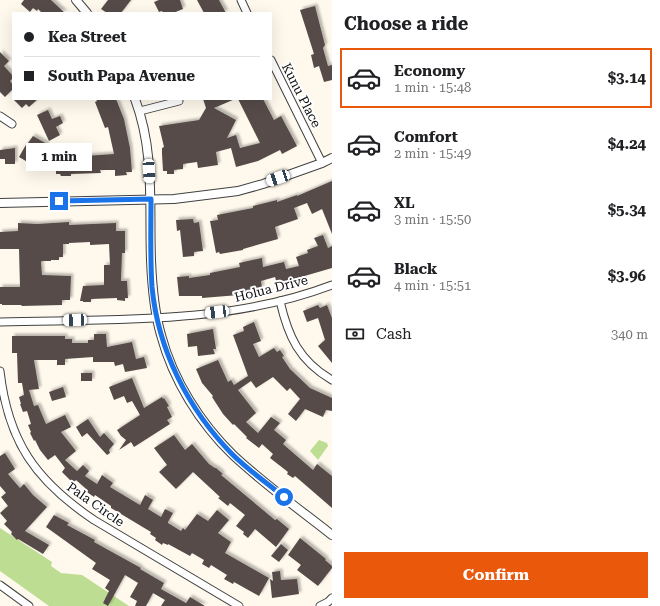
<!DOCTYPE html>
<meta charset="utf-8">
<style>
:root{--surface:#fff;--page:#f6f6f6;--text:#202124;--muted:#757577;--line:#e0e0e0;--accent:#ea580c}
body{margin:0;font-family:"Roboto Serif",serif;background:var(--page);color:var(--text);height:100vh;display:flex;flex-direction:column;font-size:15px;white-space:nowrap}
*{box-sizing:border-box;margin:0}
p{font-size:13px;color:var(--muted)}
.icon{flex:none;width:22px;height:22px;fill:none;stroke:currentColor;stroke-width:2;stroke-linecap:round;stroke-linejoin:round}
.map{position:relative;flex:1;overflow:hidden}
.side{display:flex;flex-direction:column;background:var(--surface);width:328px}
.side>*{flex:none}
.banner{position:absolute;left:12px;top:12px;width:260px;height:88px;border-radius:0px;box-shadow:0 4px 16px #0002;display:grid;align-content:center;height:88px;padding:0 12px;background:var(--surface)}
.end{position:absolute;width:18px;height:18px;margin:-9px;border:5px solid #1a73e8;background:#fff;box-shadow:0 0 0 2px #fff}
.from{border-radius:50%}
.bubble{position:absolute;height:28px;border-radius:0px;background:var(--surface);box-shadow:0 4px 16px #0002;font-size:13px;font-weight:700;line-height:28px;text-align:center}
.car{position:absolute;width:12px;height:24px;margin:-12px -6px;border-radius:5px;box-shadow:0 0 3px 1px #0007;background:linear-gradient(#fff 24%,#345 0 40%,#fff 0 76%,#345 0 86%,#fff 0)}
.banner b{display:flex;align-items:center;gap:14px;height:38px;font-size:15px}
.banner b+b{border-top:1px solid var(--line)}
.banner i{width:10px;height:10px;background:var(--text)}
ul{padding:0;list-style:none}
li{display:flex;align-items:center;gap:12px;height:60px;margin:0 8px 6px;padding:0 4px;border:2px solid transparent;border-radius:0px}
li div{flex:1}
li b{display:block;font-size:15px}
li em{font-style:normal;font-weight:700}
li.current{border-color:var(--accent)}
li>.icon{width:36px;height:36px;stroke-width:1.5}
h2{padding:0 12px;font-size:18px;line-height:48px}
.pay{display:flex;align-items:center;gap:10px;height:44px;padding:0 12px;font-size:15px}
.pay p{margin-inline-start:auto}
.action{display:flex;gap:8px;margin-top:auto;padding:8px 12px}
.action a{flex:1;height:46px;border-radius:0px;background:var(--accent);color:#fff;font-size:16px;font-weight:700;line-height:46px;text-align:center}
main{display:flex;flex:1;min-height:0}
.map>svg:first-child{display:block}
</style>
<main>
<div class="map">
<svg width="332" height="606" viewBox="0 0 332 606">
<defs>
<filter id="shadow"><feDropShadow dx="2.5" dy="-2.5" stdDeviation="1" flood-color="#0004"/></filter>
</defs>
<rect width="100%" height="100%" fill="#fff9ed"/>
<g fill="#bcdd92">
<polygon points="319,440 327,443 328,446 318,460 310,451"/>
<polygon points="0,528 52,562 51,566 61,573 82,575 129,606 49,606 0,571"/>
</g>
<g fill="#564c48" filter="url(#shadow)">
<polygon points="24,0 51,0 65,13 42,13 38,9 37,11 33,8 30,12 21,4"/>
<polygon points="108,0 131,0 121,13 107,13 101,9"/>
<polygon points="159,0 180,0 183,9 173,13 163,13 162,11 159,12 154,2"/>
<polygon points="197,0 219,0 226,13 204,13"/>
<polygon points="315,6 325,45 323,48 328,66 332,65 332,80 324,82 319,66 314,68 311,55 314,54 300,10"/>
<polygon points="0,52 9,61 4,66 13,76 13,78 10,81 13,85 13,89 5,97 0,92"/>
<polygon points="13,99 38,99 29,107 26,104 22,108"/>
<polygon points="96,99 116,99 124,119 130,148 132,172 126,172 127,175 115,176 115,170 100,170 101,173 71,174 71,176 61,176 60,174 56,174 56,167 48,162 60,162 60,156 71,155 71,157 114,154 108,127 105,128 95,102 97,101"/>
<polygon points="203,99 235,99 214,108 236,120 227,138 236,135 240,148 260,143 238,99 263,99 274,120 281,116 297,146 282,154 280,150 258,161 236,167 231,148 216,152 218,165 198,168 197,162 183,164 183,169 174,170 174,174 167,174 167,171 163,171 162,154 162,148 164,147 159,126 199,120 206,108"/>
<polygon points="48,110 52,119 60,116 63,123 56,127 60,135 49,141 37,115"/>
<polygon points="33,136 47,144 44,149 47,151 47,161 41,158 36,167 19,157 27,143 28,143"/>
<polygon points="15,148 15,164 5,164 5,159 0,159 0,150"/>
<polygon points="332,181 332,234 322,209 312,214 307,203 294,208 298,219 275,227 278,239 243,249 243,250 220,254 219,252 216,253 210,221 218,220 217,215 253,208 253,206 277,200 277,202 297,195 297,196"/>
<polygon points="193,219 194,223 199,222 203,251 194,252 194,256 183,257 180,230 177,231 176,220"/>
<polygon points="69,222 69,225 116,223 116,231 125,231 125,253 122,253 121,281 127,281 128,298 125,298 125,301 117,300 117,298 91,299 91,302 83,302 83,301 80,301 83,286 104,285 104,265 110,265 109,244 90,245 90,242 69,243 69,244 63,244 63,257 59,257 59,260 51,260 51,261 42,261 41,262 42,275 71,276 70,300 62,300 62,305 22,306 21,305 2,305 2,304 0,304 0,287 20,287 19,249 0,249 0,232 18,231 18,223 37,224"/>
<polygon points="323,235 328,248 332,246 332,268 277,284 275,277 261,281 262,288 238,293 239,295 202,298 202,296 179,296 177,277 189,276 189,278 210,275 210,273 240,267 239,263 262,258 263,267 284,262 286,269 299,266 296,257 308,253 307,250 318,246 314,238"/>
<polygon points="318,305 320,308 327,305 332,318 332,363 318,346 325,340 318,318 307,322 303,311"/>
<polygon points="254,322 261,341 253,344 259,357 274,348 277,352 280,350 284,356 282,357 290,369 310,388 332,398 332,411 326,410 323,417 305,409 296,421 288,414 300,399 290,388 287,391 273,377 256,388 251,381 238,390 256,413 246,422 258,433 271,417 280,423 274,430 286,440 283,444 313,470 317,464 332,476 332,508 295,476 293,478 287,474 288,472 270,458 273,454 262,444 259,448 246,438 247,437 234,424 233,425 223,414 212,397 213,396 202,383 196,369 218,360 228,382 231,380 234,385 248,376 233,335 244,331 243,327"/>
<polygon points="213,329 216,349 213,349 215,354 198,356 197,346 188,347 187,334"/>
<polygon points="94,334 106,334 107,347 132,342 136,359 144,357 147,368 125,372 123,364 115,366 114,362 93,362 93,357 65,359 65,365 57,365 57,360 34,360 39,389 29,390 34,406 38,405 46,424 65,415 71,427 61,432 76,451 65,460 77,471 83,465 89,471 85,476 97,484 102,475 113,483 110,487 140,505 145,495 153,500 148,509 161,517 165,509 173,513 168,522 168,523 181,531 183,528 185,530 197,514 208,521 217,510 229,520 218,533 231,542 225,553 269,578 259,596 234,582 233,584 224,579 227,575 211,565 209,568 202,564 204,560 192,553 190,556 168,544 168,545 163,543 162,545 155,540 156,538 150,534 151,532 111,508 111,506 95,495 94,497 84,490 85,488 76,480 73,483 62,472 65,468 55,455 48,460 40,450 35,440 34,441 30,433 31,432 28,425 31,424 27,411 23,412 20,404 21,404 19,397 24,395 22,383 18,383 17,353 12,353 12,336 65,336 65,339 72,339 72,343 88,343 88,340 94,340"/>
<rect x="81" y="373" width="11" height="8"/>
<polygon points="132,378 144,408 162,397 163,399 164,398 169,406 167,407 172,417 167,420 170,424 134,447 131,442 119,450 126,440 121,436 117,430 140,415 132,401 127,403 124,396 114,400 109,387"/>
<polygon points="63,387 66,397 52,401 49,392"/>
<polygon points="88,419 100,437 104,433 114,444 109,450 110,453 107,455 87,433 82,437 76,427"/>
<polygon points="174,435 185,450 192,444 209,464 215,468 216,468 223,474 221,475 275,520 277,519 289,529 276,547 255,529 248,538 243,534 244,532 236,526 245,515 230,503 228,506 218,498 220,497 193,472 176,489 159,472 167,465 154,448"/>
<polygon points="5,453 15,469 8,474 20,488 24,484 33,495 47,507 25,531 49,545 43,554 18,539 17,540 11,534 12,532 4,524 7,521 0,513 8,506 1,497 6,493 0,486 0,456"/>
<polygon points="54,515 69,523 67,525 95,540 94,542 141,568 140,569 164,583 161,589 186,603 190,597 205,606 161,606 165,600 153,593 146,606 135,606 137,601 130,597 138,583 125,575 108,606 103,603 109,591 105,588 110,580 92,569 96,563 46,527"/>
<polygon points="300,538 326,559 325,560 332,566 332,568 318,586 297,570 301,565 288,555"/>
<polygon points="281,544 288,550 279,562 271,556"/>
<polygon points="280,571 281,580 297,579 299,594 272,598 270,579 273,581 272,572"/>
</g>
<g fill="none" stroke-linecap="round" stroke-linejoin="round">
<defs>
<g id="minor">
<polyline points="241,0 247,13"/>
<polyline points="271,60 322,163"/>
<polyline points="140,111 179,101"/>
<polyline points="0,116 12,124"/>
<path d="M280 301C288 336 299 361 332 380"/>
<path d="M0 322C111 319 227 325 332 285"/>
<path d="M0 371C8 442 36 481 94 520L239 606"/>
<polyline points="0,585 29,606"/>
<polyline points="320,606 328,602 332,598"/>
</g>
<g id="tertiary">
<polyline points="76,0 87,13"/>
<path d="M135 99C155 152 149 205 151 260 152 285 154 311 161 335 173 380 200 423 233 455 264 484 299 509 332 535"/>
<polyline points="0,203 174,199 238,191 263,184 322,163 332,158"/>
</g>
</defs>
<use href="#minor" stroke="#404040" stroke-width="9"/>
<use href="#tertiary" stroke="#404040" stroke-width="10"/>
<use href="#minor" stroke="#fff" stroke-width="7"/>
<use href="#tertiary" stroke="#fff" stroke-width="8"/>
</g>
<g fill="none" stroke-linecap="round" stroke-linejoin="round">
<path stroke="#1a73e8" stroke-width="5" d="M59 201 151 199C151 228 150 258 152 287 158 350 188 409 232 454 248 470 267 483 284 497"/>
</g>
<g text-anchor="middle" stroke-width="4" stroke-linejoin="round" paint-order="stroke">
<g font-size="13" fill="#0d0d0d" stroke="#fff">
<text transform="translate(302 95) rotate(63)" y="5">Kunu Place</text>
<text transform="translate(271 288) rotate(-14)" y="5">Holua Drive</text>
<text transform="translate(96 504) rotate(35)" y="5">Pala Circle</text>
</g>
</g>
</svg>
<i class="end from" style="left:284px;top:497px"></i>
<i class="end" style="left:59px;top:201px"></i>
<div class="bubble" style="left:26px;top:143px;width:66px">1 min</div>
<i class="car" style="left:149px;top:171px;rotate:177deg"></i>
<i class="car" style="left:278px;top:178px;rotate:251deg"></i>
<i class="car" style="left:217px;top:312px;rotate:263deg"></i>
<i class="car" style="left:75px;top:320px;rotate:268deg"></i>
<div class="banner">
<b><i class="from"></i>Kea Street</b>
<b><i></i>South Papa Avenue</b>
</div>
</div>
<section class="side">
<h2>Choose a ride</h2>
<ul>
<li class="current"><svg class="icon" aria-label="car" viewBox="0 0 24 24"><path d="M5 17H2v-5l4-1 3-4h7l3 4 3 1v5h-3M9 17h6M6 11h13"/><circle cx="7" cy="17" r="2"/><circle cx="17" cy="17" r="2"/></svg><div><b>Economy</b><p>1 min · 15:48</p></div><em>$3.14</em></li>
<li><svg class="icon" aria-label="car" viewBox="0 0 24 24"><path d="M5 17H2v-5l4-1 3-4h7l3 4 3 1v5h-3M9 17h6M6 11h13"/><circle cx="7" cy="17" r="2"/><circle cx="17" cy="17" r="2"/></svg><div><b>Comfort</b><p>2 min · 15:49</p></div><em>$4.24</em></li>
<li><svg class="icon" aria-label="car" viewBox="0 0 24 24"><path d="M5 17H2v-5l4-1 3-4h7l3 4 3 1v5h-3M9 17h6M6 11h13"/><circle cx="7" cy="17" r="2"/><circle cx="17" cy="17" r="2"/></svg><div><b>XL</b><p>3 min · 15:50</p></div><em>$5.34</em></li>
<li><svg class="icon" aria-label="car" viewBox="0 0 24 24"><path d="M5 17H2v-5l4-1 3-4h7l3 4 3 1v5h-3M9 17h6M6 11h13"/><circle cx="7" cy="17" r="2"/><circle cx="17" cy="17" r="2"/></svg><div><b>Black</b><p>4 min · 15:51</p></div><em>$3.96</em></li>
</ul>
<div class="pay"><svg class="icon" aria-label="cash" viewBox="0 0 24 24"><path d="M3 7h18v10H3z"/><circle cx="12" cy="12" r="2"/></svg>Cash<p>340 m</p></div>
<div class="action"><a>Confirm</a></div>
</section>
</main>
